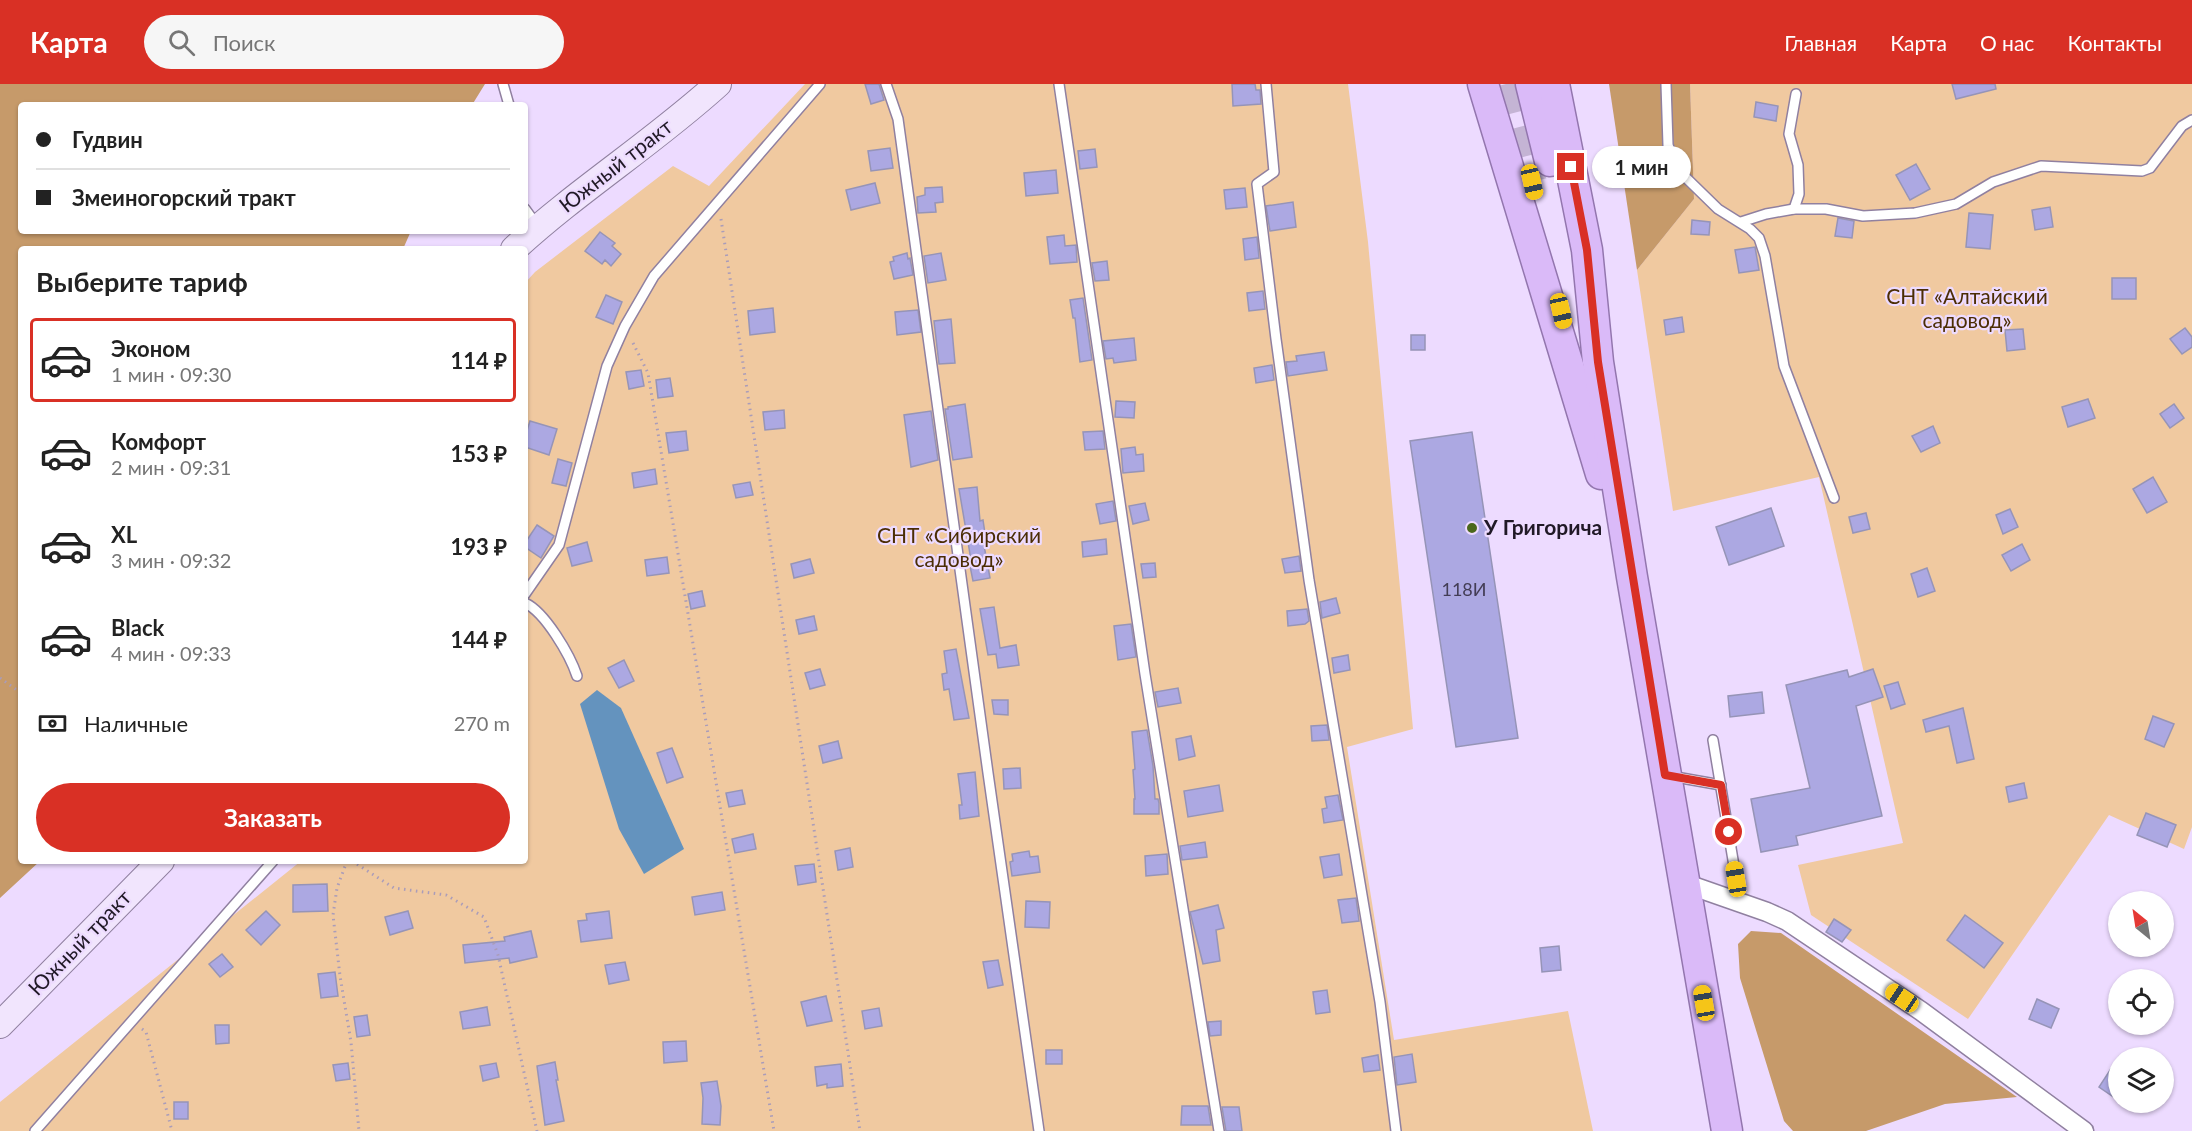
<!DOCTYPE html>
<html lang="ru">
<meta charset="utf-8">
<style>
:root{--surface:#fff;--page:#f6f6f6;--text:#222;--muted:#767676;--line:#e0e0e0;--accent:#d93025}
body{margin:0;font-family:Lato,sans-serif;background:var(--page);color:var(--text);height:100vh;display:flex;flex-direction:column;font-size:22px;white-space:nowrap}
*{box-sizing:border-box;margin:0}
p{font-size:20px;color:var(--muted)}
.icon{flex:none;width:33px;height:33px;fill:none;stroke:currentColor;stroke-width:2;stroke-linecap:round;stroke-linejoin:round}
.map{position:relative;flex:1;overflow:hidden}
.drawer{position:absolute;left:18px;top:162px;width:510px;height:618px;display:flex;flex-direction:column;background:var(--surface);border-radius:6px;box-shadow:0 2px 4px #0004}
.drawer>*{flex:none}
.banner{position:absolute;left:18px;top:18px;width:510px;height:132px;border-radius:6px;box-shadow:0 2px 4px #0004;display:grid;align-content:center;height:132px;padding:0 18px;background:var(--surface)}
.needle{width:39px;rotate:330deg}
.tools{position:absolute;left:2108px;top:807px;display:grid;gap:12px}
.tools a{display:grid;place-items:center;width:66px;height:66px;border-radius:50%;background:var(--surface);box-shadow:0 2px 4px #0004;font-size:30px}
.end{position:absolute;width:27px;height:27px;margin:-14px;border:8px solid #d93025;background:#fff;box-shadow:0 0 0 3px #fff}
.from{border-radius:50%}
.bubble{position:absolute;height:42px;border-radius:21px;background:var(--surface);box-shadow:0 2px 4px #0004;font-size:20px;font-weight:700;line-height:42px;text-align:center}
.car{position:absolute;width:18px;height:36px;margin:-18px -9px;border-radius:8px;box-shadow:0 0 4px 2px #0007;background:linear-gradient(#f5c518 24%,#345 0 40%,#f5c518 0 76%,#345 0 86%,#f5c518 0)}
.banner b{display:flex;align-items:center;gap:21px;height:57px;font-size:22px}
.banner b+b{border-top:2px solid var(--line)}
.banner i{width:15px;height:15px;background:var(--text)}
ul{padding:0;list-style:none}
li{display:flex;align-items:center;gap:18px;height:84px;margin:0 12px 9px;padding:0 6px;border:3px solid transparent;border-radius:6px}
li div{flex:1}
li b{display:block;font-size:22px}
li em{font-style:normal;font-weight:700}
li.current{border-color:var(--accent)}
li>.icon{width:54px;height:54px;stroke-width:1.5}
h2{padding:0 18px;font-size:27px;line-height:72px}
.pay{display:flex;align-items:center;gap:15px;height:66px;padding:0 18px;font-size:22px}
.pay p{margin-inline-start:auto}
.primary-button{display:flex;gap:12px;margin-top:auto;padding:12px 18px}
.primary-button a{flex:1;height:69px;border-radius:36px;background:var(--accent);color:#fff;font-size:24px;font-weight:700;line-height:69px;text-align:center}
header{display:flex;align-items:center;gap:36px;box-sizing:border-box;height:84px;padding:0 30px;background:var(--accent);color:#fff}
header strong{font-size:28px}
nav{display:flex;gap:33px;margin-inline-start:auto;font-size:21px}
.search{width:420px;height:54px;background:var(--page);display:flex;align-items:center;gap:15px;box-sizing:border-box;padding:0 21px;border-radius:33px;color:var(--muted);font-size:22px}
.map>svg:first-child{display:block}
</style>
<header>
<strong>Карта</strong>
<div class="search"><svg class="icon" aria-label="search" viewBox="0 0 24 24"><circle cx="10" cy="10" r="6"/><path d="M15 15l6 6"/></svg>Поиск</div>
<nav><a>Главная</a><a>Карта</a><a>О нас</a><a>Контакты</a></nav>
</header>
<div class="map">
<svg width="2192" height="1047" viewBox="0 0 2192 1047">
<rect width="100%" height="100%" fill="#eddbff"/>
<g fill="#f0c9a0">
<polygon points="805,0 1348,0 1368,158 1413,645 1347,663 1394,956 1568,927 1593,1047 0,1047 0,1018 301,777 525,777 525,199 535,188 673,82 709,102"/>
<polygon points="1690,0 2192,0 2192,743 2184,765 2109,731 1968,935 1811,831 1798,781 1903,759 1819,393 1673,427 1637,186 1694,115"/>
</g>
<g fill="#c69a6a">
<polygon points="0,0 485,0 472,21 21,21 21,147 411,147 403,165 21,165 21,777 40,777 0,814"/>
<polygon points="1609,0 1690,0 1694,115 1637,186"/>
<polygon points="1751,847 1781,849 2017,1013 1945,1020 1866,1047 1793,1047 1784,1037 1740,894 1738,860"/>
</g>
<polygon fill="#6493be" points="597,606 621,624 684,765 644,790 619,745 580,620"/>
<g fill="#aca8e2" stroke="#9694b7" stroke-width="1.5">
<polygon points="865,0 879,0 884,16 871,20"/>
<polygon points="1232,0 1255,0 1256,6 1260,6 1261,20 1233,22"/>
<polygon points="1952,0 1995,0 1996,5 1956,15"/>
<polygon points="1756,18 1778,22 1776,37 1754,33"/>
<polygon points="890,64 893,84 871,87 868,67"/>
<polygon points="1095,65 1097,83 1080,85 1078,67"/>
<polygon points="1916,80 1930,105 1910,116 1896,91"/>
<polygon points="1056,86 1058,109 1026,112 1024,89"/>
<polygon points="875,99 880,119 851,126 846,106"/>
<polygon points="942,103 943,118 935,119 936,128 918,129 917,113 925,111 925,104"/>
<polygon points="1245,104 1247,123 1226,125 1224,106"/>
<polygon points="1293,118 1296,143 1270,147 1266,122"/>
<polygon points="2050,123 2053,143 2035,146 2032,126"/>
<polygon points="1969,129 1993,131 1990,165 1966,163"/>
<polygon points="1838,134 1854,137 1852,154 1835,152"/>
<polygon points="1692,136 1710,138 1709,151 1691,150"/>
<polygon points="600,148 615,159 612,162 621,170 611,182 605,176 602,180 585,167"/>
<polygon points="1064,151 1065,162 1076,161 1077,178 1050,180 1047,153"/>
<polygon points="1257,153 1259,174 1245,176 1243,155"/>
<polygon points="1755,163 1759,186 1739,189 1735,166"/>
<polygon points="907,169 908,175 910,174 913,191 894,195 890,178 894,177 893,173"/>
<polygon points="941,169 946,196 928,199 924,172"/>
<polygon points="1107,177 1109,196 1095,197 1092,179"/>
<rect x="2112" y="194" width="24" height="21"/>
<polygon points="1263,207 1265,225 1249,227 1247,209"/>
<polygon points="606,211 622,218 613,240 596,233"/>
<polygon points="1083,214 1092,276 1080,278 1075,234 1073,234 1070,216"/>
<polygon points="773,224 775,248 750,251 748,227"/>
<polygon points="918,226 921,248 897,251 895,228"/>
<polygon points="1682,233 1684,248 1666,251 1664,236"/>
<polygon points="951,235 955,279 939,280 934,237"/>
<polygon points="2185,244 2192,253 2192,263 2182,270 2170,255"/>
<polygon points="2023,245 2025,265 2007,267 2005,246"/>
<rect x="1411" y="251" width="14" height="15"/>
<polygon points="1134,254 1136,276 1114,279 1113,274 1106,275 1103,257"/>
<polygon points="1324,268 1327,286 1288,292 1286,278 1297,277 1296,272"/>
<polygon points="1272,281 1274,296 1256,299 1254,284"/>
<polygon points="641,286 644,302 629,305 626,288"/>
<polygon points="670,294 673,312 658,314 656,296"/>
<polygon points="2088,315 2095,334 2068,343 2062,323"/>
<polygon points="1116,317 1135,318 1134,334 1115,333"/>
<polygon points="965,320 972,373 953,376 945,325 948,325 948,323"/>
<polygon points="2174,320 2184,334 2170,344 2160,330"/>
<polygon points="784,326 785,344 765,346 763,328"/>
<polygon points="931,327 938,376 911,383 904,331"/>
<polygon points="530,337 557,345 549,371 525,363 525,353"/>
<polygon points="1933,342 1940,359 1921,368 1912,352"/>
<polygon points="686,347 688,366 669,369 666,349"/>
<polygon points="1103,347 1105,365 1085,366 1083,348"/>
<polygon points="1472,348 1518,654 1456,663 1410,357"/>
<polygon points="1135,363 1136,371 1143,370 1144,387 1123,389 1121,365"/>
<polygon points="558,375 572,379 566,402 552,399"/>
<polygon points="655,385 657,400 634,404 632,389"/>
<polygon points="2153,393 2167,418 2147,429 2133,405"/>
<polygon points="750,398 753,411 736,414 733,401"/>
<polygon points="977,403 980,437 983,436 986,456 983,456 990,494 973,497 970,482 972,482 959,405"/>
<polygon points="1113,417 1116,437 1100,440 1096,420"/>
<polygon points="1145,419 1149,436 1133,440 1129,422"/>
<polygon points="1771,424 1784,462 1729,481 1716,443"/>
<polygon points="2010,425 2018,443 2003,450 1996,431"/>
<polygon points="1866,429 1870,445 1853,449 1849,433"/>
<polygon points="537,441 554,452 541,474 525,463 525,459"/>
<polygon points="1106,455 1107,470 1083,473 1082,458"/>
<polygon points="587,458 592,477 572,482 567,464"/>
<polygon points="2022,460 2030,476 2011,487 2002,471"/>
<polygon points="1299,472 1301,487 1285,489 1282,475"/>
<polygon points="667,473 669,489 647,492 645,476"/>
<polygon points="810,475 814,489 794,494 791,480"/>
<polygon points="1155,479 1156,493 1143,494 1141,480"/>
<polygon points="1927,484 1935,507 1918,513 1911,490"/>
<polygon points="702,507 705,522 691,525 688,510"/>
<polygon points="1336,514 1340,529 1322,534 1320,518"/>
<polygon points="994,523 1000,564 1016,561 1019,581 998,584 996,570 988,571 980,525"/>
<polygon points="1307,525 1309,537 1305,540 1288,542 1287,527"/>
<polygon points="814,532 817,546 799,550 796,536"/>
<polygon points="1131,540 1136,573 1118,576 1114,542"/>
<polygon points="956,565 969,634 954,636 949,605 944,606 942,590 947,589 944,567"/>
<polygon points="1348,571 1350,586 1334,589 1332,574"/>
<polygon points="624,576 634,597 619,604 608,584"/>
<polygon points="820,585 825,601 810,605 805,589"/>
<polygon points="1873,585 1883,613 1856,622 1882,732 1796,752 1798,761 1761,768 1751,715 1810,704 1786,601 1847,586 1849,593"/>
<polygon points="1898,598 1905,620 1891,625 1884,602"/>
<polygon points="1178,604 1181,619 1158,623 1155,608"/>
<polygon points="1762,608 1764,629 1730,633 1728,612"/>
<polygon points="992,616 1008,616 1008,631 994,630"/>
<polygon points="1963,624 1974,675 1957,679 1949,642 1926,648 1923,636"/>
<polygon points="2153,632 2174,640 2164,663 2145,655"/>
<polygon points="1327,641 1329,656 1312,657 1311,642"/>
<polygon points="1147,646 1153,682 1155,715 1158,715 1159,719 1159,730 1134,730 1134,715 1135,715 1133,686 1135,685 1132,648"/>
<polygon points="1191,652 1195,672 1179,676 1176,655"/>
<polygon points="838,657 842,674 823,679 819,662"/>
<polygon points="672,664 683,693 667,699 657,669"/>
<polygon points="1020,684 1021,704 1004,705 1003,685"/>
<polygon points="975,688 979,732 960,735 959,721 962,721 958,690"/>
<polygon points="2024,699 2027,714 2009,718 2006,703"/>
<polygon points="1219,701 1223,727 1188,733 1184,707"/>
<polygon points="742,706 745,720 729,723 726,709"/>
<polygon points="1338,711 1343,736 1324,739 1322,725 1327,724 1325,713"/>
<polygon points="2146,729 2176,741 2167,763 2137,751"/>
<polygon points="753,750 756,765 735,769 732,755"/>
<polygon points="1205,758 1207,773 1182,776 1180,762"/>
<polygon points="850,764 853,783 838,786 835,767"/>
<polygon points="1029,767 1030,773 1038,772 1040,788 1012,792 1010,778 1013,777 1012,770"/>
<polygon points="1167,770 1168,790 1146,792 1145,772"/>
<polygon points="1339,770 1342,791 1324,794 1320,773"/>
<polygon points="814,780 816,798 798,801 795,782"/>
<polygon points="327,800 328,827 293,828 293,801"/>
<polygon points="722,808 725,826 695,831 692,813"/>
<polygon points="1356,814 1359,837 1342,839 1338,816"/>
<polygon points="1026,817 1050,818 1049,844 1025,843"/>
<polygon points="1218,821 1224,844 1216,846 1220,877 1203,880 1190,828"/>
<polygon points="266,827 280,841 261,861 246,846"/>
<polygon points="408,827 413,844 390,851 385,833"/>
<polygon points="609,827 612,854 581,858 578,837 587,836 586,830"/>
<polygon points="1965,831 2003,859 1984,884 1947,856"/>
<polygon points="1834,835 1851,846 1842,858 1826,848"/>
<polygon points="531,847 537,873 510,879 509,874 465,879 463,861 505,857 504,853"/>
<polygon points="1559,862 1561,886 1542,888 1540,864"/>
<polygon points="222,870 233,883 220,893 209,880"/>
<polygon points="998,876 1003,901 988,904 983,878"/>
<polygon points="625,878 629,896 609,900 605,881"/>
<polygon points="335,888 338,912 321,914 318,890"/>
<polygon points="1327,906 1330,928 1316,930 1313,908"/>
<polygon points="826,912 832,937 807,942 801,918"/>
<polygon points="2037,915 2059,925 2051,944 2029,935"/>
<polygon points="487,923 490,941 463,945 460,928"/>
<polygon points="879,924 882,942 865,945 862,927"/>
<polygon points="367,931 370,951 357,953 354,933"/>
<polygon points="1221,937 1221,951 1210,952 1208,938"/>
<polygon points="215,941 229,941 229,959 216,960"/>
<polygon points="686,957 687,977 664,979 663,958"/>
<rect x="1046" y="966" width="16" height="14"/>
<polygon points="1412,970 1416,998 1397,1001 1394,973"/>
<polygon points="1378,971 1380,986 1364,988 1362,974"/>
<polygon points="2118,974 2118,1016 2099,1003"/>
<polygon points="555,978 558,996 556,996 564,1037 545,1041 537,982"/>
<polygon points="348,979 350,995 336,997 333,981"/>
<polygon points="496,979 499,993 483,997 480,982"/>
<polygon points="841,980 843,1002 827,1004 827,1000 817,1002 815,983"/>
<polygon points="717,997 721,1022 720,1041 702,1040 703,1014 701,999"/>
<rect x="174" y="1018" width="14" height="17"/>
<polygon points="1182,1022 1208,1022 1211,1041 1181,1041"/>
<polygon points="1222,1023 1239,1023 1242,1047 1226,1047"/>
</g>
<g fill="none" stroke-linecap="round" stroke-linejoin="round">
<polyline stroke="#c4b4d4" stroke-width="30" stroke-dasharray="30 15" stroke-linecap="butt" points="1506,0 1532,98"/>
<defs>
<g id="service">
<polyline points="503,0 509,21"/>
<polyline points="886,0 898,35 988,689 1039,1047"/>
<polyline points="1059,0 1145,590 1219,1047"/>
<polyline points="1266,0 1274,88 1257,100 1276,255 1309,496 1380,918 1396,1047"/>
<polyline points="1666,0 1668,61 1677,85 1718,125 1750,145 1759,154 1765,172 1784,282 1834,414"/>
<polyline points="525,125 538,143"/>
<polyline points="1794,125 1799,110 1798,81 1789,50 1796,10"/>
<polyline points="1741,138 1766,130 1794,125 1826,125 1863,132 1915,129 1956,120 1993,98 2041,82 2142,87 2150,84 2182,42 2192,36"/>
<polyline points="525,510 559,461 607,282 625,242 654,192 820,0"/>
<path d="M525 519C545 528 570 571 577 592"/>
<polyline points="1713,656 1740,818"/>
<polyline points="1670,692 1721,701"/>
<polyline points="35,1047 273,777"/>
</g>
<polyline id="minor" points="1684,799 1767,828 1787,837 1921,927 2084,1047"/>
<g id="secondary">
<path d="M514 165C578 106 653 59 718 0"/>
<polyline points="0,941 161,777"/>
</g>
<g id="trunk">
<polyline points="1483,0 1601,390"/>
<polyline points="1531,0 1550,77"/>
<polyline points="1554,0 1587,166 1598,278 1632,493 1727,1047"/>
</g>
</defs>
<use href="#service" stroke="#9080a0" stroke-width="12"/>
<use href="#minor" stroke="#9080a0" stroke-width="21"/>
<use href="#secondary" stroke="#9080a0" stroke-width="28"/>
<use href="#trunk" stroke="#9376ae" stroke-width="33"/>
<g stroke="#aa9cb9" stroke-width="3" stroke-dasharray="1.5 4.5" stroke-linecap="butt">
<polyline points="721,135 860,1047"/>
<polyline points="633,259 648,289 774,1047"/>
<polyline points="0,594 21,609"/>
<polyline points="347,777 337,804 333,831 340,892 351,958 359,1047"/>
<polyline points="352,777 394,804 446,811 484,833 498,871 537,1047"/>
<polyline points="142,945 146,948 172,1047"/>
</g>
<use href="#service" stroke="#fff" stroke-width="9"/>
<use href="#minor" stroke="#fff" stroke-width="18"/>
<use href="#secondary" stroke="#f1e5fd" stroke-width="26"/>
<use href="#trunk" stroke="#dabaf8" stroke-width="30"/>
</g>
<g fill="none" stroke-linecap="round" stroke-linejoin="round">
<polyline stroke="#d93025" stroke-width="8" points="1571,83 1587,166 1598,278 1665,691 1721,701 1729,748"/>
</g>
<circle fill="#4b681c" stroke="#eddbff" stroke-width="2" cx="1472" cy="444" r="6"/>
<g text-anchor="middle" stroke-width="4.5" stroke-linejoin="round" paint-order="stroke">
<g font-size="18" fill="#433d55">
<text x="1464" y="512">118И</text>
</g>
<g font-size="21" fill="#201926" stroke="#eddbff">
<text transform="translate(616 82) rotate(-38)" y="7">Южный тракт</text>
<text transform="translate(80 859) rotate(-46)" y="7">Южный тракт</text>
</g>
<g font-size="21" fill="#4b2d04" stroke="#eddbff">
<text x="1967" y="220">СНТ «Алтайский<tspan x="1967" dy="24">садовод»</tspan></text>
<text x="959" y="459">СНТ «Сибирский<tspan x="959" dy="24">садовод»</tspan></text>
</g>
<g font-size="21" font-weight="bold" fill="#201926" stroke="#eddbff" text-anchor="start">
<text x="1484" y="451">У Григорича</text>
</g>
</g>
</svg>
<div class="tools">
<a><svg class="needle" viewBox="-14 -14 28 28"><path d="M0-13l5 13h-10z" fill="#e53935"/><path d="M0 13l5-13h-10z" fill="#767676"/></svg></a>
<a><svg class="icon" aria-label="locate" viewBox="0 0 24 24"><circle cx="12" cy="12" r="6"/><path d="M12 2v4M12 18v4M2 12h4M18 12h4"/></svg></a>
<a><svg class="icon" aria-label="layers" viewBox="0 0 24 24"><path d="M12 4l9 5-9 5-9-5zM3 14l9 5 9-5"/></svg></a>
</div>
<i class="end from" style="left:1729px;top:748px"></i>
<i class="end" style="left:1571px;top:83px"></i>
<div class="bubble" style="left:1592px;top:62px;width:99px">1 мин</div>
<i class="car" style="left:1532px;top:98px;rotate:167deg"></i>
<i class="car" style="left:1561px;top:227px;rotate:167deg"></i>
<i class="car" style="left:1736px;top:795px;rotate:351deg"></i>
<i class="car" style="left:1902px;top:914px;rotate:304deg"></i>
<i class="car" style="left:1704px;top:919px;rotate:350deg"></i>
<div class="banner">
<b><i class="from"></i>Гудвин</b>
<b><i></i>Змеиногорский тракт</b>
</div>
<section class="drawer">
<h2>Выберите тариф</h2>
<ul>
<li class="current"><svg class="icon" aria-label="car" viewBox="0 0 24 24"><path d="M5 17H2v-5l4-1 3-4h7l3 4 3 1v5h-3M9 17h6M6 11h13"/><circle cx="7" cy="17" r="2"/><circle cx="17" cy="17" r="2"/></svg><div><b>Эконом</b><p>1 мин · 09:30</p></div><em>114 ₽</em></li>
<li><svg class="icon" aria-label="car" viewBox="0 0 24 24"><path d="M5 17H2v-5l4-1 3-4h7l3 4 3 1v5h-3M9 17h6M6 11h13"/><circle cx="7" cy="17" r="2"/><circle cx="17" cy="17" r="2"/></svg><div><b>Комфорт</b><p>2 мин · 09:31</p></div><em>153 ₽</em></li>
<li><svg class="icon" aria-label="car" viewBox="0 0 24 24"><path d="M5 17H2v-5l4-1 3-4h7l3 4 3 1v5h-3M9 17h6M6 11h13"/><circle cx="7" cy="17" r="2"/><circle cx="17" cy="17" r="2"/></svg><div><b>XL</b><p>3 мин · 09:32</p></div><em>193 ₽</em></li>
<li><svg class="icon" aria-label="car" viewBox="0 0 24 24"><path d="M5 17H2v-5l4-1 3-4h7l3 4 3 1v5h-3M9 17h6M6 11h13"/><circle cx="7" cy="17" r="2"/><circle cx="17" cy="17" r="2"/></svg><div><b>Black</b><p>4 мин · 09:33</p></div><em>144 ₽</em></li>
</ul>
<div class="pay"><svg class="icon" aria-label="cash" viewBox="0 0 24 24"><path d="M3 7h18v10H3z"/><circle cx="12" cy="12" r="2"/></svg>Наличные<p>270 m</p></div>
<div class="primary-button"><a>Заказать</a></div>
</section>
</div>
